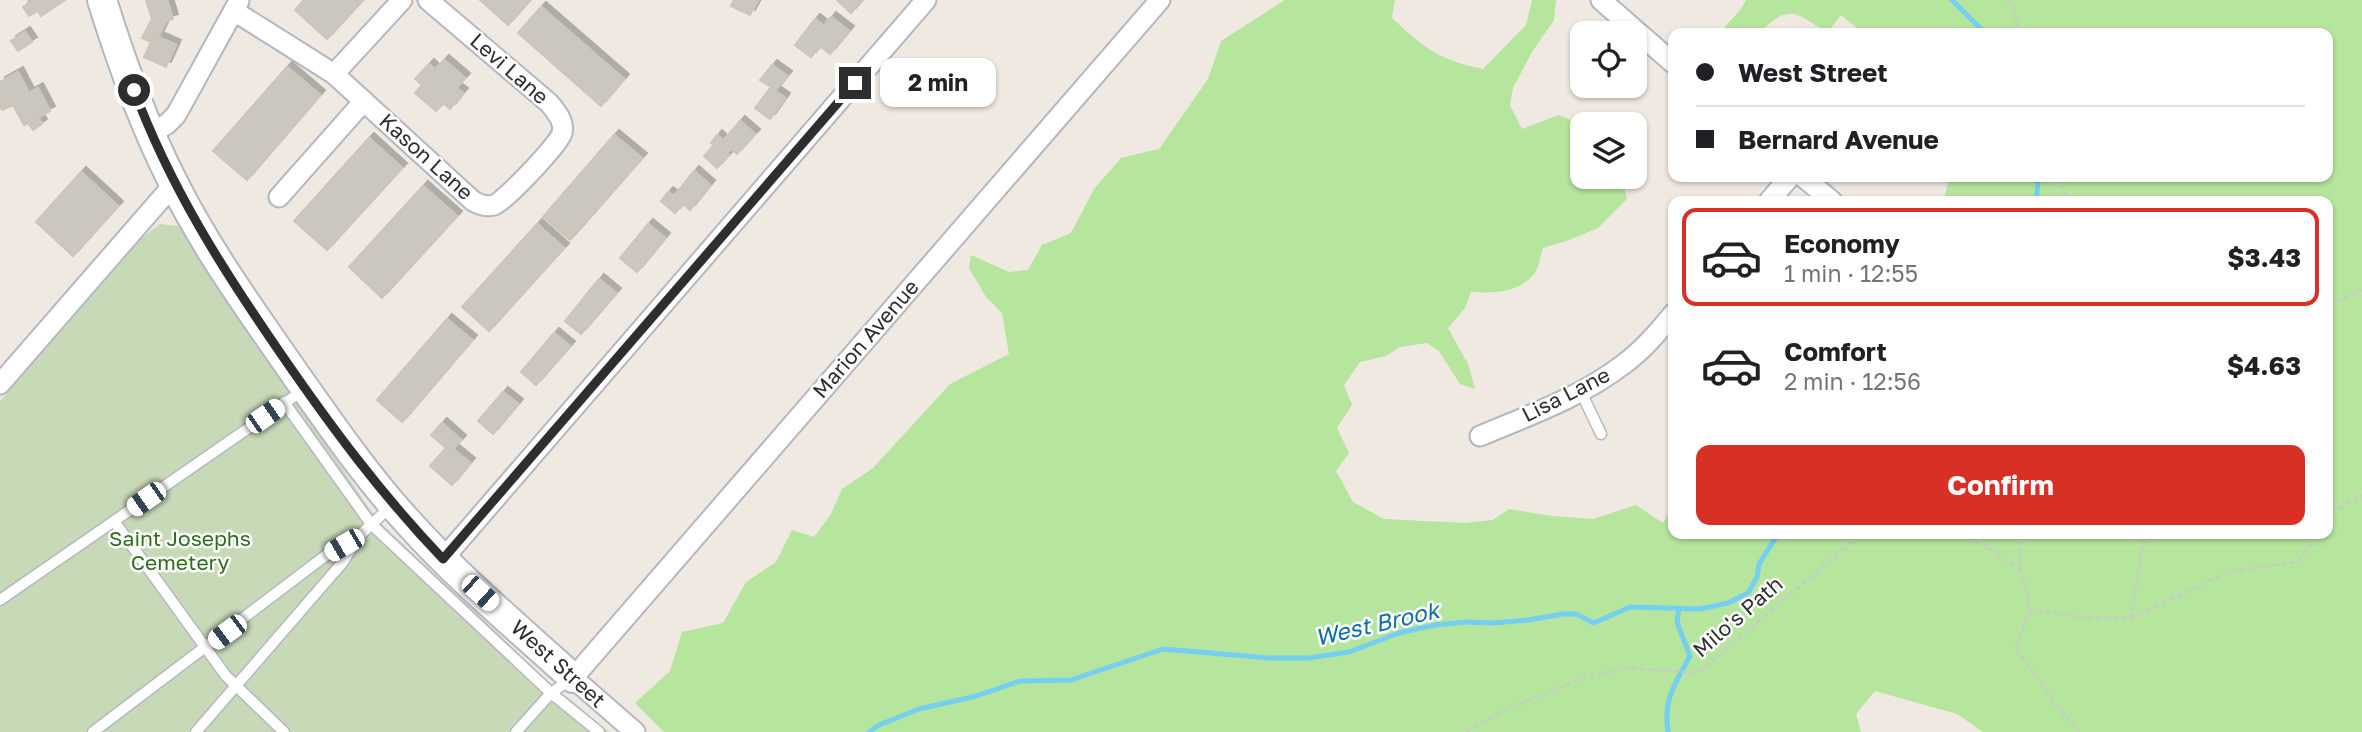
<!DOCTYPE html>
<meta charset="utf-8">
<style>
:root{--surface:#fff;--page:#f6f6f6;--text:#202124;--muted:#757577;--line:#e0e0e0;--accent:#d93025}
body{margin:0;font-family:"Golos Text",sans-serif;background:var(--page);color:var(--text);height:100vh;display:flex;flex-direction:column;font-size:26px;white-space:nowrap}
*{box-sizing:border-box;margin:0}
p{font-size:23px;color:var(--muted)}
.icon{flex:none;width:38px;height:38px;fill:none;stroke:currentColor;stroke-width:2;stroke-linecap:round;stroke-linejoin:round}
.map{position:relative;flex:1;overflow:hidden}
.side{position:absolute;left:1668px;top:196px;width:665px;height:343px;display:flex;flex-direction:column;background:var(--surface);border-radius:14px;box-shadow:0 2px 5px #0004}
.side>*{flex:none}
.banner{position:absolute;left:1668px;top:28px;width:665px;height:154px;border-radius:14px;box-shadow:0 2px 5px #0004;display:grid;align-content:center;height:154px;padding:0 28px;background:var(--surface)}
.tools{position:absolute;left:1570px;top:21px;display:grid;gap:14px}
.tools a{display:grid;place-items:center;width:77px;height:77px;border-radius:14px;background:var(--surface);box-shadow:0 2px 5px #0004;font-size:35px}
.end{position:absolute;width:32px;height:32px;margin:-16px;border:9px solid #2e2e2e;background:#fff;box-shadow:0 0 0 4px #fff}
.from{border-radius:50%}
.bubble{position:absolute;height:49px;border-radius:14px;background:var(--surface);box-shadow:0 2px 5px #0004;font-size:23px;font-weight:700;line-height:49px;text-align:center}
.car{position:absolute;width:21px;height:42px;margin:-21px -10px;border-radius:9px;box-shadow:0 0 5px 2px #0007;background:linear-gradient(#fff 24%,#345 0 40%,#fff 0 76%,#345 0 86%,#fff 0)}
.banner b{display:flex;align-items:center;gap:24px;height:66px;font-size:26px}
.banner b+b{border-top:2px solid var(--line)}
.banner i{width:18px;height:18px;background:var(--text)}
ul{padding:12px 0 0;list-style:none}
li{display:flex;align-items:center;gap:21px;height:98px;margin:0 14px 10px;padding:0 14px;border:4px solid transparent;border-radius:14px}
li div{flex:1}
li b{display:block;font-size:26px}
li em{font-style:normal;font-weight:700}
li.current{border-color:var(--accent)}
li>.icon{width:63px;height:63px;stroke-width:1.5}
.cta{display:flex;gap:14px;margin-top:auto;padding:14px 28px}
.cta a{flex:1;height:80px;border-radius:14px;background:var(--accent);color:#fff;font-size:28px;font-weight:700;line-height:80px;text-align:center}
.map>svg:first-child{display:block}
</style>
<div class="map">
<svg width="2362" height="732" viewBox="0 0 2362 732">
<defs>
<filter id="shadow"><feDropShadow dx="5" dy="-5" stdDeviation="0" flood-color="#0004"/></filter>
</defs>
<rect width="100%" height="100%" fill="#efe9e1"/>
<path fill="#b6e59e" d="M1285 0H1395L1392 18C1424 48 1439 60 1483 69L1526 25 1532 0H1556L1554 20 1532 52 1513 88 1510 105 1522 129 1559 115 1573 121V142L1582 154V177H1622L1627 199 1598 228 1569 240 1543 248C1540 256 1539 268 1534 274 1518 294 1493 293 1471 292L1465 308 1448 328 1468 364 1475 389 1460 384 1439 351 1427 343 1400 347 1386 356 1360 362 1344 385 1352 405 1337 428 1349 453 1336 471 1353 502 1384 519 1465 523 1493 520 1509 509 1552 516 1593 519 1636 505 1663 523 1673 505V534H2328V201H1896L1945 196 1949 177H2328V33H1863L1841 15 1827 33C1794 11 1789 4 1759 33H1719L1741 9 1746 0H2362V732H1983L1957 714 1875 691 1856 714 1861 732H664L635 703 670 671 682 632 723 623 746 582 776 562 792 530 814 537 831 514 842 489 873 468 950 384 1009 354 1002 313 986 297 969 268 971 255 1009 272 1028 270 1042 245 1071 233 1094 189 1121 158 1159 149 1208 79 1221 41Z"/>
<polygon fill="#c8d9b8" points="160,224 178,226 369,508 383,525 547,680 609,732 0,732 0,401 144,236"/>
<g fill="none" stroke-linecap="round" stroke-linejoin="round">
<g stroke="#75cff0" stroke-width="5">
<polyline points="1952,0 1985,33"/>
<polyline points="2035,177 2038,184 2036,201"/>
<polyline points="869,732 879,725 919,709 976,696 1020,681 1071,680 1163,649 1270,658 1308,658 1349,652 1399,633 1435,625 1467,622 1492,623 1528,620 1563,614 1576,614 1594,623 1630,607 1700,609 1728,603 1748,593 1757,577 1759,564 1778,534"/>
<path d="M1668 732C1663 699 1675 684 1690 656L1677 622 1679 608"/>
</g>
</g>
<g fill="#cbc7bf" stroke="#cbc5ba" stroke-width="2" filter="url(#shadow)">
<polygon points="33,0 65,0 41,16 38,11 29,16 23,7"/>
<polygon points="146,0 167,0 173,19 166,21 158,37 176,45 166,67 144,57 151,42 142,38 152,19"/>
<polygon points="304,0 363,0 327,39 295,10"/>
<polygon points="480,0 530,0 508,25"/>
<polygon points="734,0 758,0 750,15 731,6"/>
<polygon points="837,0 862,0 851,13"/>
<polygon points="541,7 624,79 601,106 518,33"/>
<polygon points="831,17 849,31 830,54 820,46 811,57 795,45 815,19 824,26"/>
<polygon points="25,32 32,42 18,51 11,41"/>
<polygon points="444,60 465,78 456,88 463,93 450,109 443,103 436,111 415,93 422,85 415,79 429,64 435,70"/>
<polygon points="772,65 787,76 775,91 785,98 770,119 755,108 771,87 760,80"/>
<polygon points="287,67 320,95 247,180 213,151"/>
<polygon points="18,72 29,93 38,88 50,111 38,117 42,124 33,130 28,123 24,125 13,105 2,110 0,106 0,82"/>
<polygon points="740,121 755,134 737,154 731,148 726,153 729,155 717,168 704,156 714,145 711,143 717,135 723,141"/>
<polygon points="614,135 642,158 570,240 543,217"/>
<polygon points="369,138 402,168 327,250 294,221"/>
<polygon points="694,171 710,185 690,210 683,204 675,213 661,201 668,192 674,196"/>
<polygon points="81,172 118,206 73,256 36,222"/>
<polygon points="423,186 457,216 382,298 349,267"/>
<polygon points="537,224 564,248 489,331 462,307"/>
<polygon points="648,224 665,238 637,272 620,258"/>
<polygon points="599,279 616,293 581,334 565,321"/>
<polygon points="447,319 472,340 402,422 377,400"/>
<polygon points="554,333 570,346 536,385 521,372"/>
<polygon points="503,392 518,404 493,434 478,421"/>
<polygon points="442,423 461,440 453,449 470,463 452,485 430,466 446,448 431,435"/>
</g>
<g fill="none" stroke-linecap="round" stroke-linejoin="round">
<defs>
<g id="lane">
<polyline points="1581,392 1601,434"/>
<polyline points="284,402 371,524 551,693 599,732"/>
<polyline points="114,521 226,676 284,732"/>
<polyline points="0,600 302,391"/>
<polyline points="93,732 329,553 359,536"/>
<polyline points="196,732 343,562 359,536 392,505"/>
<polyline points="516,732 551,693 571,679"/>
</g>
<g id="street">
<polyline points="1601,0 1673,63"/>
<path d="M234 11 334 74 473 201C480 205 487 207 494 205 505 201 560 143 562 133 565 121 556 112 549 103L428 0"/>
<polyline points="334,74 402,0"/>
<polyline points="152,133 167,124 176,115 239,1"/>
<polyline points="1803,177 1832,201"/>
<polyline points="279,197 364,101"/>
<polyline points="1769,201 1790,177"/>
<polyline points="0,384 174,184"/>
<path d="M1480 436C1530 415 1581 397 1624 364 1643 350 1658 332 1673 314"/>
<polyline points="443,559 926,0"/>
<polyline points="635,732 573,678 1160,0"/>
</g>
<path id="secondary" d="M102 0C121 61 144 125 173 182 207 250 252 312 295 374 331 425 366 476 407 521 458 578 517 627 573 678"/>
</defs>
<use href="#lane" stroke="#b4b7c1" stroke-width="13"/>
<use href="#street" stroke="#b4b7c1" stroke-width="23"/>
<use href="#secondary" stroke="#b4b7c1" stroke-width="32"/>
<g stroke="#c9c9c9" stroke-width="2.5" stroke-dasharray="5 3.5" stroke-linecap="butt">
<polyline points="2007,0 2014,6 2018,33"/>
<polyline points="2057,177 2068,201"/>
<polyline points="2328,305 2362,290"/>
<polyline points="2328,521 2334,511 2362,495"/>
<polyline points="1959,534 1985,545 2021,571 2031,610 2091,618 2131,618 2145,534"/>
<polyline points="2021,571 2021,534"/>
<polyline points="2031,610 2015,647 2054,702 2079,732"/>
<polyline points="2131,618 2230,571 2298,562 2318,534"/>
<polyline points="1466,732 1505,710 1584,678 1625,668 1698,673 1847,546 1857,534"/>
</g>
<use href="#lane" stroke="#fff" stroke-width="10"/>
<use href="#street" stroke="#fff" stroke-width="19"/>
<use href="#secondary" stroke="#fff" stroke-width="28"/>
</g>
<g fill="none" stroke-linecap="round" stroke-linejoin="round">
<path stroke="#2e2e2e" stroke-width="9" d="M134 90C170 187 223 270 281 354 332 428 381 494 443 559L855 83"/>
</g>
<g text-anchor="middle" stroke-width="5" stroke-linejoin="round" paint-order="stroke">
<g font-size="21" fill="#2e2e2e" stroke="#fff">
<text transform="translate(509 69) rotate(41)" y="7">Levi Lane</text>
<text transform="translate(426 157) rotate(42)" y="7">Kason Lane</text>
<text transform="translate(866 339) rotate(-49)" y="7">Marion Avenue</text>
<text transform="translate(1566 395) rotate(-27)" y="7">Lisa Lane</text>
<text transform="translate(1738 617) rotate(-41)" y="7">Milo's Path</text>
<text transform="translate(558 664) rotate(42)" y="7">West Street</text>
</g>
<g font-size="21" fill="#2c6e1b" stroke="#fff">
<text x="180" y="546">Saint Josephs<tspan x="180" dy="24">Cemetery</tspan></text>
</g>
<g font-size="23" font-style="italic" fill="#0d6fa3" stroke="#fff">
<text transform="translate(1377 624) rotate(-13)" y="8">West Brook</text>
</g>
</g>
</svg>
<div class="tools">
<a><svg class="icon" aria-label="locate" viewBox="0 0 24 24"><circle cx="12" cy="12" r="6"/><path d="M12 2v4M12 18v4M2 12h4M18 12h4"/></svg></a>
<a><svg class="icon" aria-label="layers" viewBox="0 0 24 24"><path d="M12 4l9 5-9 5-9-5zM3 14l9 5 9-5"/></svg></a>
</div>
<i class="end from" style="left:134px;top:90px"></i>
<i class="end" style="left:855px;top:83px"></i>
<div class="bubble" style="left:880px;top:58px;width:116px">2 min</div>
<i class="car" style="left:265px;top:416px;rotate:55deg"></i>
<i class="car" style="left:146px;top:499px;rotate:235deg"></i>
<i class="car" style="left:344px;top:545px;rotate:240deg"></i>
<i class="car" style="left:480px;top:593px;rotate:132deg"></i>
<i class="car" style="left:227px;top:632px;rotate:233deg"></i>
<div class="banner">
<b><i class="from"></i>West Street</b>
<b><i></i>Bernard Avenue</b>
</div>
<section class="side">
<ul>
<li class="current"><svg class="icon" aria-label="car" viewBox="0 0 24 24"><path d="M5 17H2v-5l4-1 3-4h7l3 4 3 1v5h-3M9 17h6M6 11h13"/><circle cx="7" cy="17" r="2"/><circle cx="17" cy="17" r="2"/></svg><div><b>Economy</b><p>1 min · 12:55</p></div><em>$3.43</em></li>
<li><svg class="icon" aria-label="car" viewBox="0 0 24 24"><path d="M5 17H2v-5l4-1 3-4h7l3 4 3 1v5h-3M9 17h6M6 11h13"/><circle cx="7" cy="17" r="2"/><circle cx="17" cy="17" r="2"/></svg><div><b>Comfort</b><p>2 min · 12:56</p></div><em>$4.63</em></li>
</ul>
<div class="cta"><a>Confirm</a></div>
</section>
</div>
